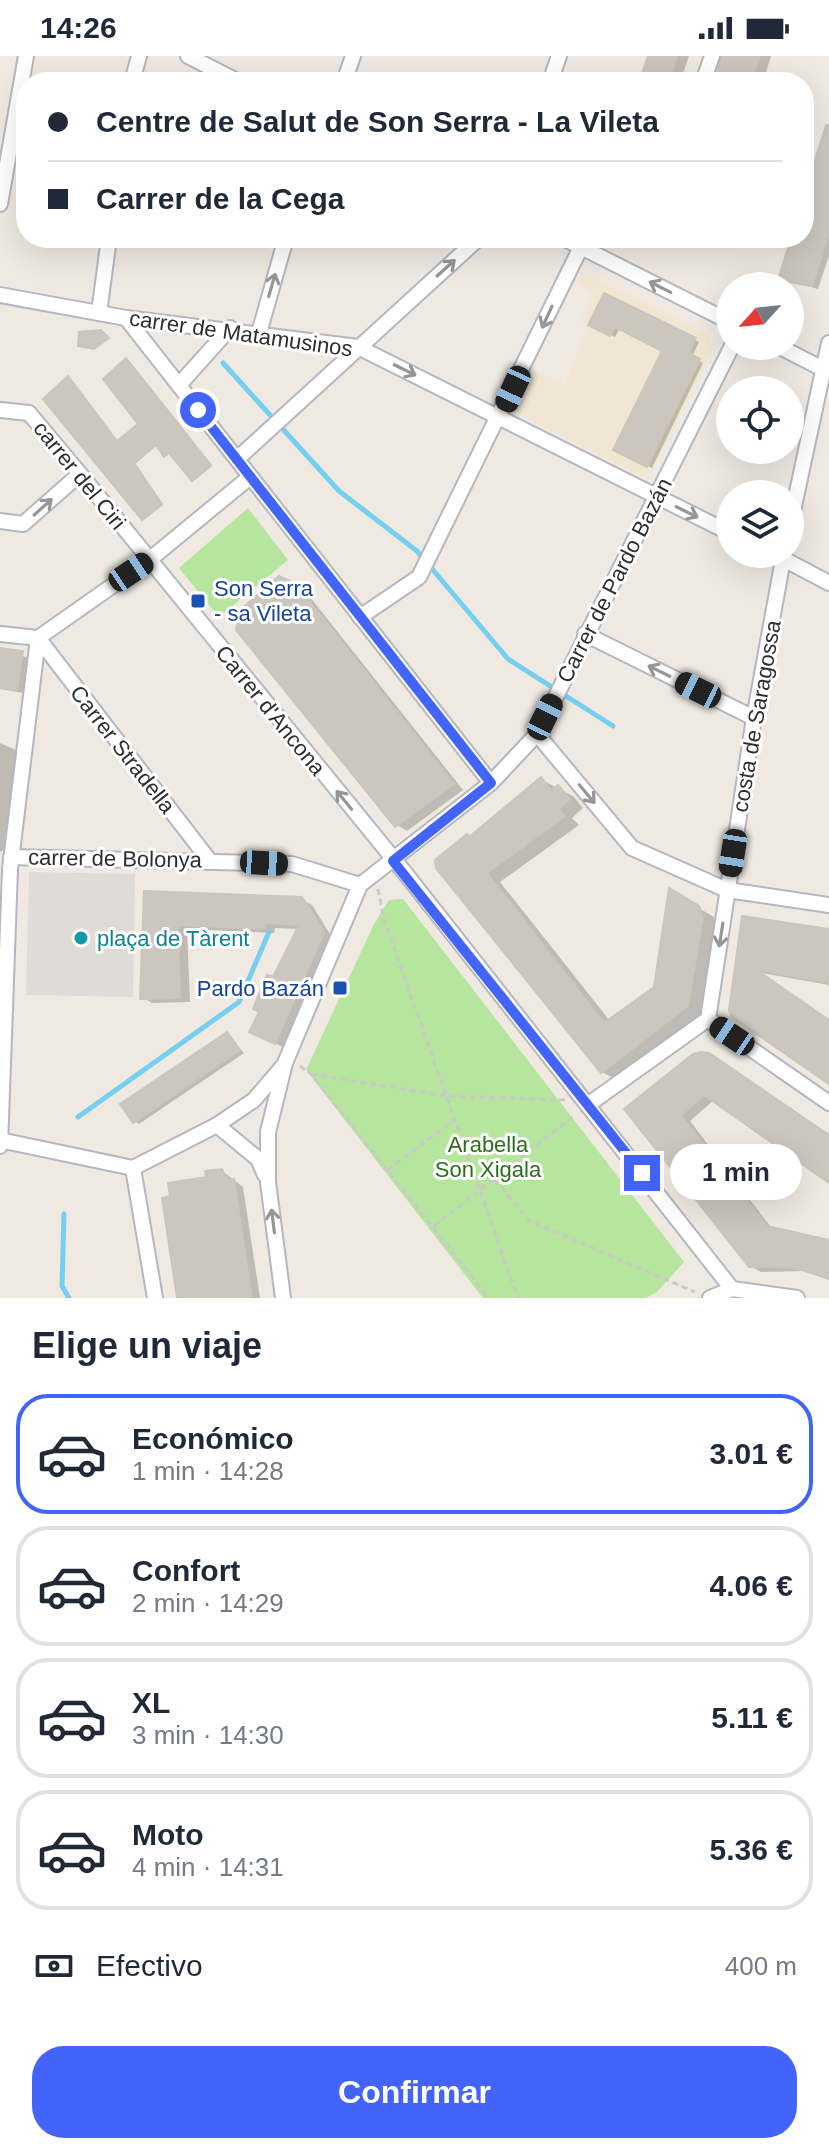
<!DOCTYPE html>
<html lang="es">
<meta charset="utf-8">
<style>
:root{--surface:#fff;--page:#f6f6f7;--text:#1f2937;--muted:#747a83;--line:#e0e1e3;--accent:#4264fb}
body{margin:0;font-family:Arial,sans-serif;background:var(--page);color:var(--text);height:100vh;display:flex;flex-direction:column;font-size:30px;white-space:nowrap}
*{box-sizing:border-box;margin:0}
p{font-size:26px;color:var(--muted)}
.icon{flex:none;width:44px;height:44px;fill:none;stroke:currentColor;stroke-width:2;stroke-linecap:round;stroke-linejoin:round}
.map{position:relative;height:1242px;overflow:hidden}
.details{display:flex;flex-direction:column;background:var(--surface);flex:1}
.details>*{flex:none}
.hud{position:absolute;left:16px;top:16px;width:798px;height:176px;border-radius:32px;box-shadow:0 8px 32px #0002;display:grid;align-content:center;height:176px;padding:0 32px;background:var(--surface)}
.needle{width:52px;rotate:243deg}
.buttons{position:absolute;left:716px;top:216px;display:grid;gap:16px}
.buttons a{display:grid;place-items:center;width:88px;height:88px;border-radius:50%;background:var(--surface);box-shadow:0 8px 32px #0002;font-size:40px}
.end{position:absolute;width:36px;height:36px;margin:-18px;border:10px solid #4264fb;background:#fff;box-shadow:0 0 0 4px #fff}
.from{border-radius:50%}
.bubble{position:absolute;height:56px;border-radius:28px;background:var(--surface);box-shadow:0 8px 32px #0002;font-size:26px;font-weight:700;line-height:56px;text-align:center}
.car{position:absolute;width:24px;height:48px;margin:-24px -12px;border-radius:10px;box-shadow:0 0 6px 2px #0007;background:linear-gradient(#222 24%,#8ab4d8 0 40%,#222 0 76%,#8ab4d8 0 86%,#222 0)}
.hud b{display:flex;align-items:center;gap:28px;height:76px;font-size:30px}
.hud b+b{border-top:2px solid var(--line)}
.hud i{width:20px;height:20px;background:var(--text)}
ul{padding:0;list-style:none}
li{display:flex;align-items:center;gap:24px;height:120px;margin:0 16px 12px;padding:0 16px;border:4px solid var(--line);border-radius:32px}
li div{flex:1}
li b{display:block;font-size:30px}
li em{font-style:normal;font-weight:700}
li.selected{border-color:var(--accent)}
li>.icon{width:72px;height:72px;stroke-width:1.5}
h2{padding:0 32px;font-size:36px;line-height:96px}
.pay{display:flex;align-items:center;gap:20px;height:88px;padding:0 32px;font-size:30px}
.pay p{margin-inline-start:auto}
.cta{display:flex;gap:16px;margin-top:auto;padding:16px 32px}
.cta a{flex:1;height:92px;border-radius:32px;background:var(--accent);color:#fff;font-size:32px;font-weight:700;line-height:92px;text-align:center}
.status{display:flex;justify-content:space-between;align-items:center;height:56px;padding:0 40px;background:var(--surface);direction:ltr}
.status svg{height:22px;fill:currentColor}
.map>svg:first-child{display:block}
</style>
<div class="status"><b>14:26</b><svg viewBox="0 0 49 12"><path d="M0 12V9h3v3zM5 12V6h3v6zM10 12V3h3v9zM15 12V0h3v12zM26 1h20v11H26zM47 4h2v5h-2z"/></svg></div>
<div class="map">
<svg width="829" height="1242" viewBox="0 0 829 1242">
<rect width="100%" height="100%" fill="#efe9e1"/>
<polygon fill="#f0e6d1" points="584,217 708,278 713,293 651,417 640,420 519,358 517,352 536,315 565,329 588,270 581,265 594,237 577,227"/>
<g fill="#b6e59e">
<polygon points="248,452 288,504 219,561 179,512"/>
<polygon points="403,843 684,1206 657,1236 646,1242 483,1242 306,1014 374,868 389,844"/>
</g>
<polygon fill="#dfdcd8" points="29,816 135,818 133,941 26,939"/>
<g fill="#0003">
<polygon points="650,0 689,0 680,26 641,26"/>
<polygon points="724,0 771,0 763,26 715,26"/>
<polygon points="829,66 829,200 818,233 780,223 793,182 804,182 804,147"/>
<polygon points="605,239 699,286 692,301 703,307 652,412 616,394 665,294 620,272 615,281 591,268"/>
<polygon points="128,305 211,411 195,424 171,397 166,399 158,388 135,408 163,449 145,463 118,387 141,368"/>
<polygon points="295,529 306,536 463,734 407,775 397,769"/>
<polygon points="0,594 29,602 24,637 0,633"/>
<polygon points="0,687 16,694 4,794 0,796"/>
<polygon points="542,724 573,740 583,752 572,762 579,769 500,826 610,965 656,932 671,836 714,861 717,870 702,959 617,1024 602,1016 438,811 467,780 470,782"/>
<polygon points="146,837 301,843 312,849 333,883 285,992 262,981 274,924 299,873 275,872 274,877 187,873 190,946 152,947 142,941"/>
<polygon points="744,862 829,875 829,929 757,916 829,965 829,1024 734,959"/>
<polygon points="227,978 244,997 139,1068 134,1065"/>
<polygon points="693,1000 829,1082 829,1125 714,1044 690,1065 773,1174 829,1189 829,1224 803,1215 761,1216 750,1210 627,1053"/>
<polygon points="222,1115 243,1131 260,1242 179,1242 208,1123"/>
</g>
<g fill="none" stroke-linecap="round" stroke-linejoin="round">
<g stroke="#75cff0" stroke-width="5">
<polyline points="223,307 339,435 417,495 508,603 613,670"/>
<polyline points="78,1061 239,946 269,876"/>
<polyline points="64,1158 62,1230 69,1242"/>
</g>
</g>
<g fill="#cbc7bf" stroke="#cbc5ba" stroke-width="2">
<polygon points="648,0 677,0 669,26 639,26"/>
<polygon points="722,0 760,0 751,26 714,26"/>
<polygon points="826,69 829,70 829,177 812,230 778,224 791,182 804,182 804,140"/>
<polygon points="604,237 696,282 689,297 700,303 647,411 613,394 662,295 615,271 610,280 588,269"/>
<polygon points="101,274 109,282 94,293 78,290 79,276"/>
<polygon points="126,302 211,409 192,425 169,397 164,401 156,389 134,407 162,448 142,464 43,343 68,320 117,385 138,368 103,323"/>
<polygon points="279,520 296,528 454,728 395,771 236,574 240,554"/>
<polygon points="0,592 23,595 17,634 0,632"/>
<polygon points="541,721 551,734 558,729 570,743 559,753 565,760 487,817 604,967 654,931 669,832 699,850 703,861 688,950 601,1017 436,812 435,804 467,778 469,781"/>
<polygon points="144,835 302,841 324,876 275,988 249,976 259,956 253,953 267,919 273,921 299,869 265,867 264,873 178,869 180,942 140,943"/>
<polygon points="742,860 829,873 829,927 755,913 829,964 829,1028 732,961 729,954"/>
<polygon points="227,976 240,994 133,1067 120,1048"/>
<polygon points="701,996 709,997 829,1079 829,1127 704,1039 681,1059 767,1170 829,1184 829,1222 791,1211 749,1211 624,1053 693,998"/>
<polygon points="222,1113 227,1124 234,1123 252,1242 177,1242 162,1142 170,1140 168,1127 206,1121 205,1115"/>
</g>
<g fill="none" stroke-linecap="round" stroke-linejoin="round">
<defs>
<g id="minor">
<polyline points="188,0 239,26"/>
<polyline points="132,26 139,0"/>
<polyline points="344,26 353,0"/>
<polyline points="550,26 559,0"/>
<polyline points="703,26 712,0"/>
<polyline points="0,148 26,0"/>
<polyline points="563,182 730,266"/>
<polyline points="0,239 126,262 358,291 730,477"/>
<polyline points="99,257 109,182"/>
<polyline points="126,262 491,727"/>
<polyline points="259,277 286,182"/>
<polyline points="778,290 827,315"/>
<polyline points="179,329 230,272"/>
<polyline points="0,354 29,357 80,418 405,817 732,1233"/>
<polyline points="237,403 479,182"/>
<polyline points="0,465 23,468 80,418"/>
<polyline points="790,469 829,287"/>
<polyline points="776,499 829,527"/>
<polyline points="360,561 419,521 581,191"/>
<polyline points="0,578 38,582 149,504 250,421"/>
<polyline points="585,578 754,662"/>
<polyline points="38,582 209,804"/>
<polyline points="537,678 632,792 727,834 829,849"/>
<polyline points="11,801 292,808 360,829"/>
<polyline points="708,963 829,1047"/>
<polyline points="589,1048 708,963 754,662 784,498"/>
<polyline points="217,1069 258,1103 265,1119"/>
<polyline points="0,1084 133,1112"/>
<polyline points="0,1090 10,813 38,582"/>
<polyline points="133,1112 217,1069 254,1044 283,1010"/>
<polyline points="133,1112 155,1242"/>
<polyline points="283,1242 268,1126 268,1076 285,1007 360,829 491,727 537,678 732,290"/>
<polyline points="710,1242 732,1233 797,1242"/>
</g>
</defs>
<use href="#minor" stroke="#b4b7c1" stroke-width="18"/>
<g stroke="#c9c9c9" stroke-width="3" stroke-dasharray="6 4" stroke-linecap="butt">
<polyline points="378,833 384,864 518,1242"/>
<polyline points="300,1010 311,1018 489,1242"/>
<polyline points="311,1018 447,1040 565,1044"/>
<polyline points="388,1114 455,1063"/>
<polyline points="495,1123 528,1164 695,1236"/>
<polyline points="434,1170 575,1059"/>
</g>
<use href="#minor" stroke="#fff" stroke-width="14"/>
</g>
<defs><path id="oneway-shaft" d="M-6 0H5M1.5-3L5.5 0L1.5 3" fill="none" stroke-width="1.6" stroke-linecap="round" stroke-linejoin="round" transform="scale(2)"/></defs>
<g stroke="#969696">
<use href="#oneway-shaft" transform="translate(446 212) rotate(-42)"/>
<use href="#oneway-shaft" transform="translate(272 229) rotate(-74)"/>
<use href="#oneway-shaft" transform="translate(660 231) rotate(-153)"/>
<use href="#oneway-shaft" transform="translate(547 261) rotate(115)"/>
<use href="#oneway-shaft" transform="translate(405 314) rotate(26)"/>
<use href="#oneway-shaft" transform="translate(43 451) rotate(-42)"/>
<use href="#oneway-shaft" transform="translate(687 456) rotate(26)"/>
<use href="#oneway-shaft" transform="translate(659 615) rotate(-154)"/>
<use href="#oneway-shaft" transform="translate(587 738) rotate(50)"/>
<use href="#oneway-shaft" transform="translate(344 744) rotate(-129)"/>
<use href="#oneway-shaft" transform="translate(721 879) rotate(99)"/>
<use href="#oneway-shaft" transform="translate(273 1165) rotate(-97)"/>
</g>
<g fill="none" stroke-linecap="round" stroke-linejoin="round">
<polyline stroke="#4264fb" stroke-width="10" points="198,354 491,727 393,805 642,1117"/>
</g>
<g fill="#1a4fb4" stroke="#fff" stroke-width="3">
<rect x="190" y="537" width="16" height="16" rx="4"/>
<rect x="332" y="924" width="16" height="16" rx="4"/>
</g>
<circle fill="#0f9aa8" stroke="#fff" stroke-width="3" cx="81" cy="882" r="8"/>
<g text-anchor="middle" stroke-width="6" stroke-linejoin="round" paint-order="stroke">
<g font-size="22" fill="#2e2e2e" stroke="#fff">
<text transform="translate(241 277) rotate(8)" y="8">carrer de Matamusinos</text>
<text transform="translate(80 419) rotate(51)" y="8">carrer del Ciri</text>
<text transform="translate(614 524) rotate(-63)" y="8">Carrer de Pardo Bazán</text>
<text transform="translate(271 654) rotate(51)" y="8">Carrer d'Ancona</text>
<text transform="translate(756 660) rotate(-80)" y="8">costa de Saragossa</text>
<text transform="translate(123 693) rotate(52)" y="8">Carrer Stradella</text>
<text transform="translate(115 802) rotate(1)" y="8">carrer de Bolonya</text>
</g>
<g font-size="22" fill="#164399" stroke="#fff" text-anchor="start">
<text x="214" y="540">Son Serra<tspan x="214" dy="25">- sa Vileta</tspan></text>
<text x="324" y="940" text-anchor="end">Pardo Bazán</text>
</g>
<g font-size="22" fill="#0d838f" stroke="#fff" text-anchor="start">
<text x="97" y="890">plaça de Tàrent</text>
</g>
<g font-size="22" fill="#2c6e1b" stroke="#fff">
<text x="488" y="1096">Arabella<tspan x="488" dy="25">Son Xigala</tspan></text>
</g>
</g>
</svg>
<div class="buttons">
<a><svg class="needle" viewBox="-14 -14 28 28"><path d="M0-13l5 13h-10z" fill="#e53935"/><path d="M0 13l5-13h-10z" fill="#747a83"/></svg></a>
<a><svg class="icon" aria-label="locate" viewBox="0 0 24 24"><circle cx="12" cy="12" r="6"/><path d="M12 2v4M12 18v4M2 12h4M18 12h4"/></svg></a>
<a><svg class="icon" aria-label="layers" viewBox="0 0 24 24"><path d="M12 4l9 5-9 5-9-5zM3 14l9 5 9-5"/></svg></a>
</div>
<i class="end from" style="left:198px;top:354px"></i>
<i class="end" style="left:642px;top:1117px"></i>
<div class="bubble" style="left:670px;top:1088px;width:132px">1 min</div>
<i class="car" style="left:513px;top:333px;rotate:205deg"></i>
<i class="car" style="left:131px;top:516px;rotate:56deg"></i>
<i class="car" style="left:698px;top:634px;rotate:296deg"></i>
<i class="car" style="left:545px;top:661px;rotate:26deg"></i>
<i class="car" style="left:733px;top:797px;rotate:189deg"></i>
<i class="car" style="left:264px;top:807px;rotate:93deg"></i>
<i class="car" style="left:732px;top:980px;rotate:304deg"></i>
<div class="hud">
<b><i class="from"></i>Centre de Salut de Son Serra - La Vileta</b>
<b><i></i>Carrer de la Cega</b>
</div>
</div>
<section class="details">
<h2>Elige un viaje</h2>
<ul>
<li class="selected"><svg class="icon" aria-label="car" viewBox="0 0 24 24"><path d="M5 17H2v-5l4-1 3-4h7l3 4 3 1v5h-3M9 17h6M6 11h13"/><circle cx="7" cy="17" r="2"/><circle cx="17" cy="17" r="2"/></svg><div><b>Económico</b><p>1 min · 14:28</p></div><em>3.01 €</em></li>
<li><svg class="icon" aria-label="car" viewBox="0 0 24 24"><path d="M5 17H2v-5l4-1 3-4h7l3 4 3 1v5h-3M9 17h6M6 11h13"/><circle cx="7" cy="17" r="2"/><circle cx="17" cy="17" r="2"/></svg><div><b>Confort</b><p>2 min · 14:29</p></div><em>4.06 €</em></li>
<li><svg class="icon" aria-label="car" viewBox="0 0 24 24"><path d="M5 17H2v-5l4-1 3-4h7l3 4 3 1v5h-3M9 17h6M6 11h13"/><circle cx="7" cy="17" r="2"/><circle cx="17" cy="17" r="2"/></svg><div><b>XL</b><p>3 min · 14:30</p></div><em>5.11 €</em></li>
<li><svg class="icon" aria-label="car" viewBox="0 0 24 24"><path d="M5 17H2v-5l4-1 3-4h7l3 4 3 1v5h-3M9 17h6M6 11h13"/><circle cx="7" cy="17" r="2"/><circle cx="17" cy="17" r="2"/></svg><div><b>Moto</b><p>4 min · 14:31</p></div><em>5.36 €</em></li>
</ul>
<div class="pay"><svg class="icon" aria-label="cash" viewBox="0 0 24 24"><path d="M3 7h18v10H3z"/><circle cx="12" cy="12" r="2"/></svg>Efectivo<p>400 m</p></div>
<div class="cta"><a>Confirmar</a></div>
</section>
